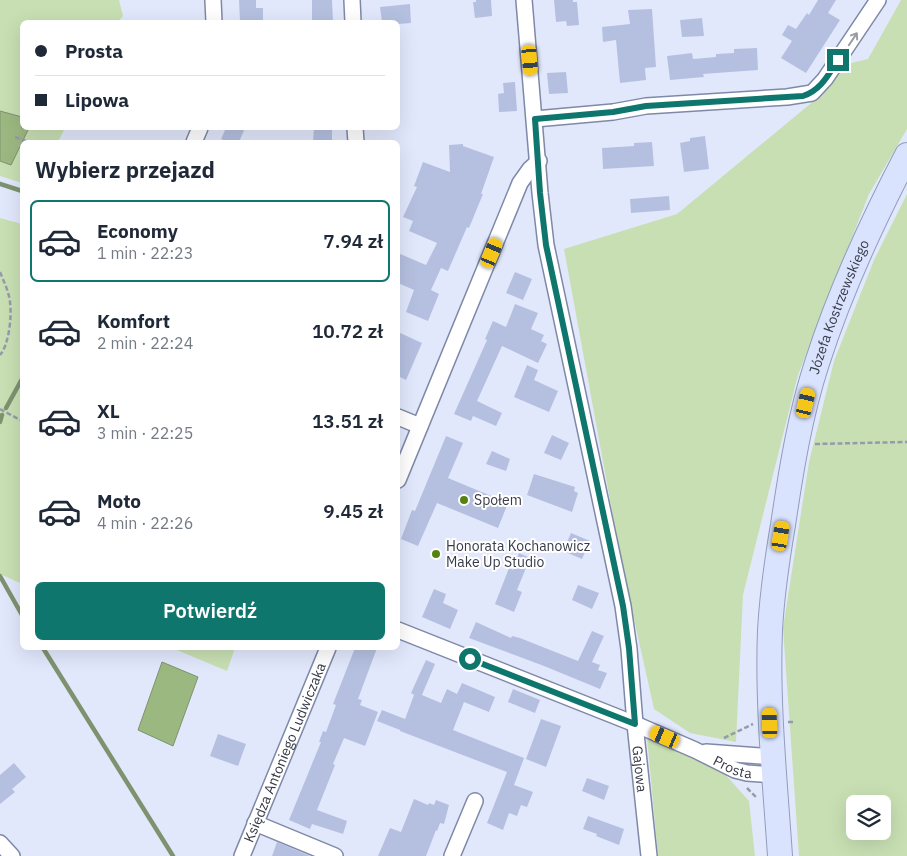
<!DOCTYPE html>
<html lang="pl">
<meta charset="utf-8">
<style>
:root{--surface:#fff;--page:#f6f6f7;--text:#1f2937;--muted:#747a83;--line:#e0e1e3;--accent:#0f766e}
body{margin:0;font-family:"IBM Plex Sans",sans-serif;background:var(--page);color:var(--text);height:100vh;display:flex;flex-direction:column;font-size:19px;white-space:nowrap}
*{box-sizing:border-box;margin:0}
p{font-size:16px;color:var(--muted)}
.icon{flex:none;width:28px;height:28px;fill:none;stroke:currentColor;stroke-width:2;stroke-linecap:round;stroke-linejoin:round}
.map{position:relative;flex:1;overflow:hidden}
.panel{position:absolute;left:20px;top:140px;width:380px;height:510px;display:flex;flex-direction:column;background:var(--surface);border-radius:8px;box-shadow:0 5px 20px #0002}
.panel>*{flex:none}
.top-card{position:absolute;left:20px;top:20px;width:380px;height:110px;border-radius:8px;box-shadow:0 5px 20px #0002;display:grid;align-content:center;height:110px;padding:0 15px;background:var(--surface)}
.fabs{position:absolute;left:846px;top:795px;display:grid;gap:10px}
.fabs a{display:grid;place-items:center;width:45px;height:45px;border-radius:8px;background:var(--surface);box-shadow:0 5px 20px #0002;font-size:25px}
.end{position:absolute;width:22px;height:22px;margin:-11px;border:6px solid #0f766e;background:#fff;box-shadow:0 0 0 2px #fff}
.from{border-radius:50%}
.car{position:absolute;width:15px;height:30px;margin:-15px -8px;border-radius:6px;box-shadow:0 0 4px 1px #0007;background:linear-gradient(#f5c518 24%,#345 0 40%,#f5c518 0 76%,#345 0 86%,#f5c518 0)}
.top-card b{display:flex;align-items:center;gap:18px;height:48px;font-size:19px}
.top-card b+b{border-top:1px solid var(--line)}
.top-card i{width:12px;height:12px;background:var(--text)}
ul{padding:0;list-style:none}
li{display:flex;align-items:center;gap:15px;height:82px;margin:0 10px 8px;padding:0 5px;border:2px solid transparent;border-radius:8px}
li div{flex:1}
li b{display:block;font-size:19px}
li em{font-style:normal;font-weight:600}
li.on{border-color:var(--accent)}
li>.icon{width:45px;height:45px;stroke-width:1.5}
h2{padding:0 15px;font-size:22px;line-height:60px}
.action{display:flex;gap:10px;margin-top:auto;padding:10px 15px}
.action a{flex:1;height:58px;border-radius:8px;background:var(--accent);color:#fff;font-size:20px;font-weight:600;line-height:58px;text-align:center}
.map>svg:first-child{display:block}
</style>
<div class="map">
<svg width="907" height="856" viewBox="0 0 907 856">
<rect width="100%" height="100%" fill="#e2e8fc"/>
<g fill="#c8dfb3" fill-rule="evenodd">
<polygon points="0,0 119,0 123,16 118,22 22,22 22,128 65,128 58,142 22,142 22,183 0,176"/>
<polygon points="901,0 907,0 907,129 869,194 798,375 743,595 736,742 690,733 654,709 622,565 564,249 677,214 816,99 847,64 868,59"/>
<path d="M907 194V856H799L783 628 809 462 834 361 874 260ZM855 804H882V831H855Z"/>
<polygon points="0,218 22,224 22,584 0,574"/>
<polygon points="172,648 235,648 227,671"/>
<polygon points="647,737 724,773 749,801 755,856 658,856"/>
</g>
<g fill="#9cb881" stroke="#7e9270">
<polygon points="0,111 22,117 22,128 29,128 11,165 0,161"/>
<polygon points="162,662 198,677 173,746 138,730"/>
</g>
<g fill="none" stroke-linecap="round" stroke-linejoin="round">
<g stroke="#7e9270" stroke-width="4.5">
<polyline points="0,184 22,191"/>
<polyline points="6,408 22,379"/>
<polyline points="0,422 2,415"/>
<polyline points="0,576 22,615"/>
<polyline points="43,648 173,856"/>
</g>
</g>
<g fill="#b5c0e0">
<polygon points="239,0 256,0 256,8 263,8 263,20 254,20 254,22 240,22"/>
<polygon points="312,0 332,0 333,22 312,22"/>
<polygon points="476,0 491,0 492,16 475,18 473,2 476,2"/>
<polygon points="554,0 573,0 573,2 577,2 579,25 567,26 566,21 556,22"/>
<polygon points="818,0 836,0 828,13 840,20 806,73 781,58 792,41 782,35 788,25 796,29 807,13 809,15"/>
<polygon points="410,4 411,23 398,24 398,22 382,22 380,7"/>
<polygon points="652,9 656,67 645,68 646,80 620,83 616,40 603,42 602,27 630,24 628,10"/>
<polygon points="702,18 704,36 682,37 680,20"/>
<polygon points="757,48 758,70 703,74 704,77 670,80 667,56 692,53 693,59 716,57 716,54 734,53 734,49"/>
<polygon points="566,72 568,93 549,94 547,73"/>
<polygon points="515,82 517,111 499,112 498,94 504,93 503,83"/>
<polygon points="226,128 245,128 239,142 229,142 221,139"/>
<polygon points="314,128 332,128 332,142 313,142"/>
<polygon points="705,136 709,169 684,172 680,143 690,141 690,138"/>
<polygon points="652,142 654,166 603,169 602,148 634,146 634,143"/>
<polygon points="463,144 463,146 494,157 481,194 483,194 469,228 467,227 448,271 441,268 431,290 439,294 428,321 406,312 414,290 398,283 398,253 426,265 437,243 409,231 413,221 403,217 417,187 414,186 423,162 450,172 449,145"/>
<polygon points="669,196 670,210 631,213 630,199"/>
<polygon points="515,272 532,279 523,300 506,293"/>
<polygon points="515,304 538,313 531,329 544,335 541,341 547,344 538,363 502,346 477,401 502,413 496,426 473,416 471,421 454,414 487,340 485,339 493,321 506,327"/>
<polygon points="398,332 422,343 406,380 398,376"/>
<polygon points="527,365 538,370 534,380 558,391 549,412 514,397"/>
<polygon points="552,435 569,443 561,460 544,453"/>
<polygon points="446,436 463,443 448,478 508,503 498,528 437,503 418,546 401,539 412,510 415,511"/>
<polygon points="492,451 510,459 506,471 486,464"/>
<polygon points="534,474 575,487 574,491 578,493 572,512 527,495"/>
<polygon points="571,533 590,541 582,559 563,551"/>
<polygon points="519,553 530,558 517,590 522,592 514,612 495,604 509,568 513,570"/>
<polygon points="578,585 599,593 592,609 572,600"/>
<polygon points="434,589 446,594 443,603 458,610 450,629 422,617"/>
<polygon points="476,622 511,638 512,636 520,638 578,661 592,631 604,636 592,662 600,665 598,670 607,673 600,689 544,666 469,638"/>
<polygon points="355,648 377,648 358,699 362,700 360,705 378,712 365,746 344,738 333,764 335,765 317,810 347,821 343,834 312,824 310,829 289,820 321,742 319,742 323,731 326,732 336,705 333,704"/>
<polygon points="426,660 435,664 422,695 441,703 447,689 457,694 462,683 495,697 489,712 464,702 453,730 524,758 514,785 533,792 527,807 521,805 517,816 509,813 503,830 487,823 507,772 400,731 400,730 377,721 382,710 405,719 414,695 411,693"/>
<polygon points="513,689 540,700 535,713 508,702"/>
<polygon points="541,719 561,726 546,767 526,759"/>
<polygon points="218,734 246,744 238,766 210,756"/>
<polygon points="14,763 26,777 12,789 15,792 0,804 0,775"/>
<polygon points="587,778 609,786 604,800 582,791"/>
<polygon points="414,799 428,805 429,803 434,805 436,800 449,805 444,824 440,823 437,831 436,830 426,856 378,856 390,828 401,832"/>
<polygon points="588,816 624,829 619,845 596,836 597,834 583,829"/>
<polygon points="277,842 310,856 272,856"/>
</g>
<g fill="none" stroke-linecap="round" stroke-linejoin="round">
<defs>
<g id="street">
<polyline points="213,0 214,22"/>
<polyline points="352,0 353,22"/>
<path id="s1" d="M524 0 540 193 546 245 623 606 629 649 635 724 649 856"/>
<polyline points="535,119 613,112 646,106 787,97 812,93 825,79 878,0"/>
<polyline points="355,128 356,142"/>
<polyline points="194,142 200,128"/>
<polyline points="398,417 420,426"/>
<polyline points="398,480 520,183 530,169 539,161"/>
<path id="s2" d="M398 630 635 724 695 750 735 770 747 773 774 775"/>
<polyline points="706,752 773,757"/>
<polyline points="255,823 335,856"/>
<polyline points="0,843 12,856"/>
<path id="s3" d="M242 856 328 648"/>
<polyline points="452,856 475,801"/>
</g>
<g id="primary">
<path id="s4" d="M780 856C775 781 767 705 770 630 772 595 777 560 783 525 791 471 800 415 817 363 840 291 872 222 907 155"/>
</g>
</defs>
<use href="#street" stroke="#7f89a7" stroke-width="18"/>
<use href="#primary" stroke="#919cbd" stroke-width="26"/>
<g stroke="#969bac" stroke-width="2.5" stroke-dasharray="5 2.5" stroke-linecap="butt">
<polyline points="15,137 26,141"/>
<path d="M0 272C4 282 9 292 10 302 12 316 9 345 0 355"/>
<polyline points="0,409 22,421"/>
<polyline points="815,444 907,442"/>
<polyline points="788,722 794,722"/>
<polyline points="724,738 753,724"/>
<polyline points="747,788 756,797"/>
</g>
<use href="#street" stroke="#fff" stroke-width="15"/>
<use href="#primary" stroke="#dae3fd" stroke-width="24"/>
</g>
<defs><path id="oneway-shaft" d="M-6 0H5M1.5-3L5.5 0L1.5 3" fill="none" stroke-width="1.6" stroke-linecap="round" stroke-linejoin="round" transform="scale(1.25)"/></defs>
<use stroke="#9b9da4" href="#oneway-shaft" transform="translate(853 39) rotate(-56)"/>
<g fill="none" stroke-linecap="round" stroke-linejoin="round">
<path stroke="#0f766e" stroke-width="6" d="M470 659 635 724 629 648 623 606 546 245 540 193 535 119 613 112 646 106 803 96C821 90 828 75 838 60"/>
</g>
<g fill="#56830f" stroke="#fff" stroke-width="2">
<circle cx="464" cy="500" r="5"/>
<circle cx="436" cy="554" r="5"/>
</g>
<g text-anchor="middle" stroke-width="4" stroke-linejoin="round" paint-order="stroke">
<g font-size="14" fill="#373b48" stroke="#fff">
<text dy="5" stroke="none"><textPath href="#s4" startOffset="558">Józefa Kostrzewskiego</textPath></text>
<text dy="5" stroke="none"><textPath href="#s3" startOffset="112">Księdza Antoniego Ludwiczaka</textPath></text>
<text dy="5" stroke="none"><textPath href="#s2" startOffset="362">Prosta</textPath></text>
<text dy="5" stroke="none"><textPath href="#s1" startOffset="779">Gajowa</textPath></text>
</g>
<g font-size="14" fill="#373b48" stroke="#fff" text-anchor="start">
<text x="474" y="505">Społem</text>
<text x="446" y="551">Honorata Kochanowicz<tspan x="446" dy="16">Make Up Studio</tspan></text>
</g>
</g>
</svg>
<div class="fabs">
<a><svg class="icon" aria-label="layers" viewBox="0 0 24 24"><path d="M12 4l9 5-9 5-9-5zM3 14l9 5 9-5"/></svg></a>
</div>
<i class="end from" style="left:470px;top:659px"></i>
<i class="end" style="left:838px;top:60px"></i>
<i class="car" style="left:530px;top:60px;rotate:175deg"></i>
<i class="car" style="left:492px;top:253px;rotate:23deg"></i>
<i class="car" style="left:806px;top:403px;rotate:13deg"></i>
<i class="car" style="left:781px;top:536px;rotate:9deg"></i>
<i class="car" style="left:770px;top:723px;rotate:358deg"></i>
<i class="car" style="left:665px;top:737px;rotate:293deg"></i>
<div class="top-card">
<b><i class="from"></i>Prosta</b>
<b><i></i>Lipowa</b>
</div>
<section class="panel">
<h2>Wybierz przejazd</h2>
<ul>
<li class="on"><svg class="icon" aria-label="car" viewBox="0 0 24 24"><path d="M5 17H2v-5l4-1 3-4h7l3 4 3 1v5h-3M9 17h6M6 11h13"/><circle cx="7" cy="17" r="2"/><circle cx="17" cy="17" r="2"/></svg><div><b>Economy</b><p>1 min · 22:23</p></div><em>7.94 zł</em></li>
<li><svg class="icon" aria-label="car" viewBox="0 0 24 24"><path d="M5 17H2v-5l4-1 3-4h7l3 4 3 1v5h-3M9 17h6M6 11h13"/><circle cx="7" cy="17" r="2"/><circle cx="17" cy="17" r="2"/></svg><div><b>Komfort</b><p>2 min · 22:24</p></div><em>10.72 zł</em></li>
<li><svg class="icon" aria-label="car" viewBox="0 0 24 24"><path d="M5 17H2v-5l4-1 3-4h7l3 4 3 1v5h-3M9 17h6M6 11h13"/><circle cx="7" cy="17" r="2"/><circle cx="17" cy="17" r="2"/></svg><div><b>XL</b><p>3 min · 22:25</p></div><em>13.51 zł</em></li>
<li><svg class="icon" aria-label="car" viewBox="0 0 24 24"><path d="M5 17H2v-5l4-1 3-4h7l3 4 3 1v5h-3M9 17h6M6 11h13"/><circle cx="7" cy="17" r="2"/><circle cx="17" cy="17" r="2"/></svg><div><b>Moto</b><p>4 min · 22:26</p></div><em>9.45 zł</em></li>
</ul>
<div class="action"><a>Potwierdź</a></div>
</section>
</div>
